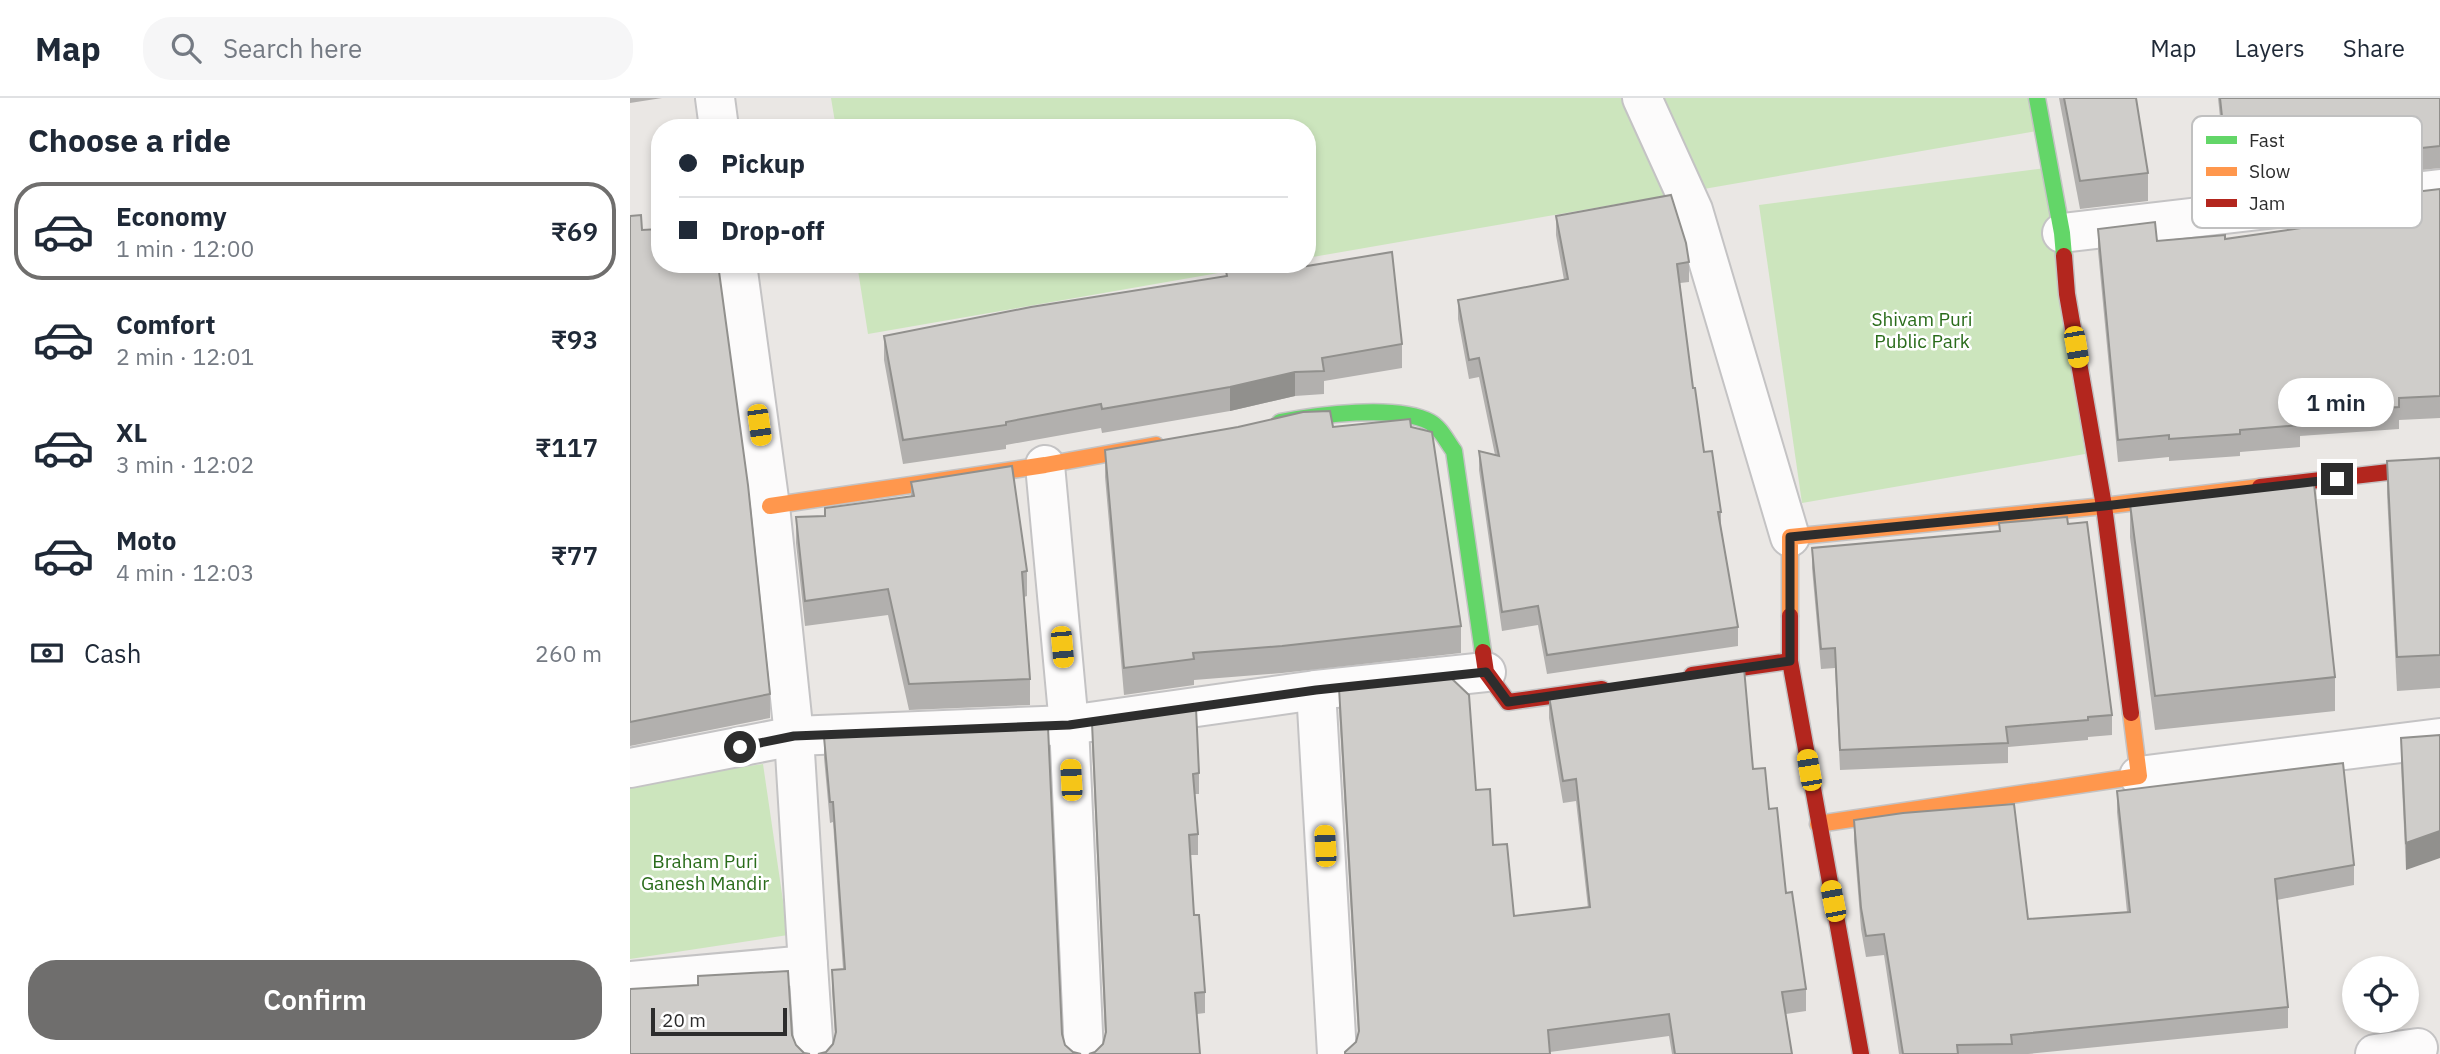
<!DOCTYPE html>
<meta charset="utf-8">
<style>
:root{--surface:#fff;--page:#f6f6f7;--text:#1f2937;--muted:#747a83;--line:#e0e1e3;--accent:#6f6e6d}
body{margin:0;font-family:"IBM Plex Sans",sans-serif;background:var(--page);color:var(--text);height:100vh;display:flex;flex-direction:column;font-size:26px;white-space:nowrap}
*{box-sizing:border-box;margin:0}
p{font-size:23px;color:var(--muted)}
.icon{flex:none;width:38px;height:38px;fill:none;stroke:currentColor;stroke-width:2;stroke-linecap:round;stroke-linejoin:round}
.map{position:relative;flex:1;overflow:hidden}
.drawer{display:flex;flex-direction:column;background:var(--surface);width:630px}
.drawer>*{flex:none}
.hud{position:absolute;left:21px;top:21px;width:665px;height:154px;border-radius:28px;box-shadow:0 4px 10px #0003;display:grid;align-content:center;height:154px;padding:0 28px;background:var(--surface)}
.tools{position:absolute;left:1712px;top:858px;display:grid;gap:14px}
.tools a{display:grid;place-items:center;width:77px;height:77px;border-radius:50%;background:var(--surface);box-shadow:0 4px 10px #0003;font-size:35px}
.scale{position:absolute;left:21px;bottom:18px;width:136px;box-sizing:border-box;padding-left:7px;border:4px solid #2d2d2d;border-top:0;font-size:19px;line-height:24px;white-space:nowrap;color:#2d2d2d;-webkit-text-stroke:5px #fff;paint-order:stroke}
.end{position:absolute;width:32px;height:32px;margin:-16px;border:9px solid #2d2d2d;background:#fff;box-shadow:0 0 0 4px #fff}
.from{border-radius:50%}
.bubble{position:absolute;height:49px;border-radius:24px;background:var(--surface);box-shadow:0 4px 10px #0003;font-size:23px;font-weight:600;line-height:49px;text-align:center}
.car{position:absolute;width:21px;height:42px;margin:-21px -10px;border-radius:9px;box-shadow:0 0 5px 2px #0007;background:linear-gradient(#f5c518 24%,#345 0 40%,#f5c518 0 76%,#345 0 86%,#f5c518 0)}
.hud b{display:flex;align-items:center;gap:24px;height:66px;font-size:26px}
.hud b+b{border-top:2px solid var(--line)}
.hud i{width:18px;height:18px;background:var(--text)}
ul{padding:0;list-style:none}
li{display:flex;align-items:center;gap:21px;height:98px;margin:0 14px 10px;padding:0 14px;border:4px solid transparent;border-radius:28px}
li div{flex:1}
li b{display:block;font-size:26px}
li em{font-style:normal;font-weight:600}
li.active{border-color:var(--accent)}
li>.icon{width:63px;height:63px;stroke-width:1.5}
h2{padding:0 28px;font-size:32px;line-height:84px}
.pay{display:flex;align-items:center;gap:18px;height:77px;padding:0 28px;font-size:26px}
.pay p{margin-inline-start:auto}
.primary-button{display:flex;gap:14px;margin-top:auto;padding:14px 28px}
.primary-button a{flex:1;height:80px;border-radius:28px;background:var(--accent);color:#fff;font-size:28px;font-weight:600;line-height:80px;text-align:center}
header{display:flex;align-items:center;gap:42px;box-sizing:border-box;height:98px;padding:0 35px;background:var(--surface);border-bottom:2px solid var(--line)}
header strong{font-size:33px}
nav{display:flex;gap:38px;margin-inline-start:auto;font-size:24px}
.search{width:490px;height:63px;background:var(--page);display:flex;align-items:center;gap:18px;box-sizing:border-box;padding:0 24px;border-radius:28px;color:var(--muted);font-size:26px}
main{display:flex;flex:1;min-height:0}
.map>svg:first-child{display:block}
</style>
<header>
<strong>Map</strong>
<div class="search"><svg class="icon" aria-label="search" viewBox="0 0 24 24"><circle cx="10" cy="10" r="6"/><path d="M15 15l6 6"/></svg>Search here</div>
<nav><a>Map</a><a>Layers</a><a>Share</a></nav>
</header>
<main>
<section class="drawer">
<h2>Choose a ride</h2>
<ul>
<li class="active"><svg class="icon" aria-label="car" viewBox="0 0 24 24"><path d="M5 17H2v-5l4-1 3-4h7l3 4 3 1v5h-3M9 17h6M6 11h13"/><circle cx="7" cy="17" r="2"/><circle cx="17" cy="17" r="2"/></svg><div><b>Economy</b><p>1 min · 12:00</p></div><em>₹69</em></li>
<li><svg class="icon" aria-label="car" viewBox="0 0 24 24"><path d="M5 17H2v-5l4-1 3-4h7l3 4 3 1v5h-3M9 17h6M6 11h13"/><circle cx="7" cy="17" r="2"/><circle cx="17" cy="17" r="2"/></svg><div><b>Comfort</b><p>2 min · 12:01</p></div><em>₹93</em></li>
<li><svg class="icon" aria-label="car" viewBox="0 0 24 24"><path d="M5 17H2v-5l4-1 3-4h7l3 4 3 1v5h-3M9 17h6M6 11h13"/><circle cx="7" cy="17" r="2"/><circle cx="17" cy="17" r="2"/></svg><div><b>XL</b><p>3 min · 12:02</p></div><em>₹117</em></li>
<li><svg class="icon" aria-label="car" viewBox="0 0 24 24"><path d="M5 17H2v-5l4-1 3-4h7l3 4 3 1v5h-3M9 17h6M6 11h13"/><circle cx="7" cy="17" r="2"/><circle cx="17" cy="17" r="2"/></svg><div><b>Moto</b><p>4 min · 12:03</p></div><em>₹77</em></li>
</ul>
<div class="pay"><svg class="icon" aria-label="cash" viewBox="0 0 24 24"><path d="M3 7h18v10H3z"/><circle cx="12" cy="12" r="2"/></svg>Cash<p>260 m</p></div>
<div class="primary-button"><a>Confirm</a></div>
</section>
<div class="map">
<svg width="1810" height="956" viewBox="0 0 1810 956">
<rect width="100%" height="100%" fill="#eae7e4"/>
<g fill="#cce5bd">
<polygon points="201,0 1400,0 1407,33 677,160 677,30 206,30"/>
<polygon points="1416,70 1455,356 1172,405 1129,107"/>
<polygon points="227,166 640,166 238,236"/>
<polygon points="133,666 158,837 0,861 0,686"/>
</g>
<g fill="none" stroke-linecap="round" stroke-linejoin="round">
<defs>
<g id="street">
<polyline points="85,0 89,30"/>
<polyline points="1012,0 1063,112 1160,439"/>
<polyline points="1432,135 1810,91"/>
<polyline points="415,367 439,627 454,956"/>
<polyline points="686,592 707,956"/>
<polyline points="0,670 164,638 140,408 107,166"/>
<polyline points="1509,678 1810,640"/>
<polyline points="178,867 164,638 439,627 686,592 856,574"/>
<polyline points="0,883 178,867 184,956"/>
<polyline points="1745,956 1788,950"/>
</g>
<g id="fast">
<polyline points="1407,0 1432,135 1434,158"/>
<path d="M650 324C686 317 767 306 800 324 811 330 817 344 824 353L853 554"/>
</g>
<g id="slow">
<polyline points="140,408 415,367 526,347"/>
<polyline points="1160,518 1160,439 1474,408 1630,389"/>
<polyline points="1188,726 1509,678 1501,615"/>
</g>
<g id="jam">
<polyline points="1434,158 1437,196 1474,408 1501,615"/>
<polyline points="1630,389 1810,368"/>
<polyline points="1160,518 1160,563 1231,956"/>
<polyline points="853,554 856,574 878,604 972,591"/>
<polyline points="1062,577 1160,563"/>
</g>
</defs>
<use href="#street" stroke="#c4c3c4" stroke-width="42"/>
<use href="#fast" stroke="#c4c3c4" stroke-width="19"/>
<use href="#slow" stroke="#c4c3c4" stroke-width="19"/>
<use href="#jam" stroke="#c4c3c4" stroke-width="19"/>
<use href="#street" stroke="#fcfbfb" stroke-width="38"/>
<use href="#fast" stroke="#63d668" stroke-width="16"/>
<use href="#slow" stroke="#ff974d" stroke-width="16"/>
<use href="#jam" stroke="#b3261e" stroke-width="16"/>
</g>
<g fill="#b2b0ae">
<polygon points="0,0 32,0 0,5"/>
<polygon points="1429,0 1506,0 1518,75 1518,103 1450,111"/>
<polygon points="1588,0 1810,0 1810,70 1680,84 1679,70 1596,78"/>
<polygon points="1810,91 1810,320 1769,322 1769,331 1670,338 1670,349 1610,354 1610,358 1539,363 1539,359 1488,364 1468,153 1468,131 1527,143 1595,141 1683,128 1683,106"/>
<polygon points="0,118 12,132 140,596 140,620 0,648"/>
<polygon points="926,118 1059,164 1059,184 1050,185 1063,290 1074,354 1091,414 1091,429 1108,529 1108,548 917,576 908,527 872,533 849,372 849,353 865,357 849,279 839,281 828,221 828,202 934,182 926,137"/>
<polygon points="677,168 772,246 772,270 694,283 694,296 665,298 600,313 472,335 471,330 376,347 376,351 273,366 254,262 254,238 596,178 596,173"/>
<polygon points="703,329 781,329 831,528 831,555 652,575 564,582 564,587 494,597 475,379 475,352"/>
<polygon points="1810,360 1810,590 1767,593 1757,396 1757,363"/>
<polygon points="281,384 397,473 397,498 394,499 400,581 400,607 279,612 258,517 175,528 166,445 166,419 195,418 281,398"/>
<polygon points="1500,406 1705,579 1705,613 1525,632 1500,439"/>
<polygon points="1369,425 1438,426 1482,617 1482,637 1458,639 1458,642 1378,649 1378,665 1210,672 1205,570 1191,571 1182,470 1182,450 1369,433"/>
<polygon points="709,590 846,692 884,818 958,810 946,703 933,705 919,620 919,598 1123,671 1139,711 1176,891 1176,913 1156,916 1162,956 1042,956 1039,938 920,954 726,944 728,937 709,612"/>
<polygon points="462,625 569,675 569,696 565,696 568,736 568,757 560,757 564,817 575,894 575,915 567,916 465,954 473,946 475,938 462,646"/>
<polygon points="1810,637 1776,772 1771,667 1771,640"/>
<polygon points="194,639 432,936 196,954 203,946 205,939 202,892 202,872 213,871 203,724 200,725 194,660"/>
<polygon points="1487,693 1724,767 1724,787 1647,802 1658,909 1658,930 1398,956 1269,956 1254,857 1236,859 1231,831 1224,743 1224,722 1398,821 1497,814 1487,714"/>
</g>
<g fill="#91908d">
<polygon points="665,274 665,298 600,313 600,289"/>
<polygon points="1810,733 1810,760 1776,772 1776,745"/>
</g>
<g fill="#cfcdca" stroke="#91908d" stroke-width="2">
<polygon points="1434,0 1506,0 1518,75 1450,83"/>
<polygon points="1590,0 1810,0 1810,48 1680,62 1679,48 1596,56"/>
<polygon points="1810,91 1810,298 1769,300 1769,309 1669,316 1670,327 1610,332 1610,336 1539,341 1539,337 1488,342 1468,131 1525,124 1527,143 1595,137 1595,141 1685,128 1683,106"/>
<polygon points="1041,97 1056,145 1059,164 1047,166 1063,290 1065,290 1074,354 1082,353 1091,414 1088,414 1108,529 917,557 908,508 872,514 849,353 869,358 849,260 839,262 828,202 938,181 926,118"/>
<polygon points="11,117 12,132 30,131 30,166 88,166 118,387 140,596 0,624 0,118"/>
<polygon points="762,154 772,246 692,260 694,273 665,274 600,289 472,311 471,306 376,324 376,327 273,342 254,238 401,209 597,178 596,173 639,166 677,166 677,168"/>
<polygon points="700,313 703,329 780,321 781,329 802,334 831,528 652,548 563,555 564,561 494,570 475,352 608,329 673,314"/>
<polygon points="1810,360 1810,557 1767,559 1757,363"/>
<polygon points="382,368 397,473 392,474 400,581 279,586 258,491 175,503 166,419 195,418 195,410 284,398 281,384"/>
<polygon points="1684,386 1705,579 1525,598 1500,406"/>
<polygon points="1437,419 1438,426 1457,424 1482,617 1458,619 1458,622 1376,629 1378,645 1210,652 1205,550 1191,551 1182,450 1370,433 1369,425"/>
<polygon points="1114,570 1123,671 1135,670 1139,711 1147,710 1156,795 1162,794 1176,891 1152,894 1162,956 1045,956 1039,916 918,932 920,956 715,956 715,954 726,944 729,933 709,590 819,578 839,597 846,692 860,691 863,747 877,746 884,818 960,809 946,681 933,683 919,598"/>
<polygon points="566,610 569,675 563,676 568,736 559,737 564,817 569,817 575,894 565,895 570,956 459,956 465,954 473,946 476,934 462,625"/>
<polygon points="418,629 432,936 435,947 443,954 451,956 188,956 196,954 203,946 206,934 202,872 215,871 203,704 200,704 194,639"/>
<polygon points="1810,637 1810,733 1776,745 1771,640"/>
<polygon points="1713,665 1724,767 1645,781 1658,909 1381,937 1382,946 1327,947 1328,956 1273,956 1254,836 1236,838 1231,810 1224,722 1273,715 1384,706 1398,821 1500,814 1487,693"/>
<polygon points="158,873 162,937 166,947 174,955 180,956 0,956 0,891 68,887 68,878"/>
</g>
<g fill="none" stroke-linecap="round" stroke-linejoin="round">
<polyline stroke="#2d2d2d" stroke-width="9" points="110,649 164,638 439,627 686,592 856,574 878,604 1160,563 1160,439 1474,408 1707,381"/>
</g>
<g text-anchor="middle" stroke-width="5" stroke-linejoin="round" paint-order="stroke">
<g font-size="19" fill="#2a6c1b" stroke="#fff">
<text x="1292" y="228">Shivam Puri<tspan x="1292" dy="22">Public Park</tspan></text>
<text x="75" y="770">Braham Puri<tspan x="75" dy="22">Ganesh Mandir</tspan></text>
</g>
</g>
<rect x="1562" y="18" width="230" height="112" rx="10" fill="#fff" stroke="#c0c0c0" stroke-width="2"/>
<rect x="1576" y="38" width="31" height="8" fill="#63d668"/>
<rect x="1576" y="69" width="31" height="9" fill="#ff974d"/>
<rect x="1576" y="101" width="31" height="8" fill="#b3261e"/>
<g font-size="19" fill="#2d2d2d">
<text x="1619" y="49">Fast</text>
<text x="1619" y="80">Slow</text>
<text x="1619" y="112">Jam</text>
</g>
</svg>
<div class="tools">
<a><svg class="icon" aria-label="locate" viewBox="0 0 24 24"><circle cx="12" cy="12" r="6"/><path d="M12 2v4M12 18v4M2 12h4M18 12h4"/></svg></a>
</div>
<div class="scale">20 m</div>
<i class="end from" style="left:110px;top:649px"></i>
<i class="end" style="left:1707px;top:381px"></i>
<div class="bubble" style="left:1648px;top:280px;width:116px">1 min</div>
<i class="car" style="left:1446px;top:249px;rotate:170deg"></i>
<i class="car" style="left:129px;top:327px;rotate:172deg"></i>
<i class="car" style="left:432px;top:549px;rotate:175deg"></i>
<i class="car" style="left:1179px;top:672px;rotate:350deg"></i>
<i class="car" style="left:441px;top:682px;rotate:357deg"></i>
<i class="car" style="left:695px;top:748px;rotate:357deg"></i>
<i class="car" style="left:1203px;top:803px;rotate:349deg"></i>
<div class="hud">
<b><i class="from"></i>Pickup</b>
<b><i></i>Drop-off</b>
</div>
</div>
</main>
